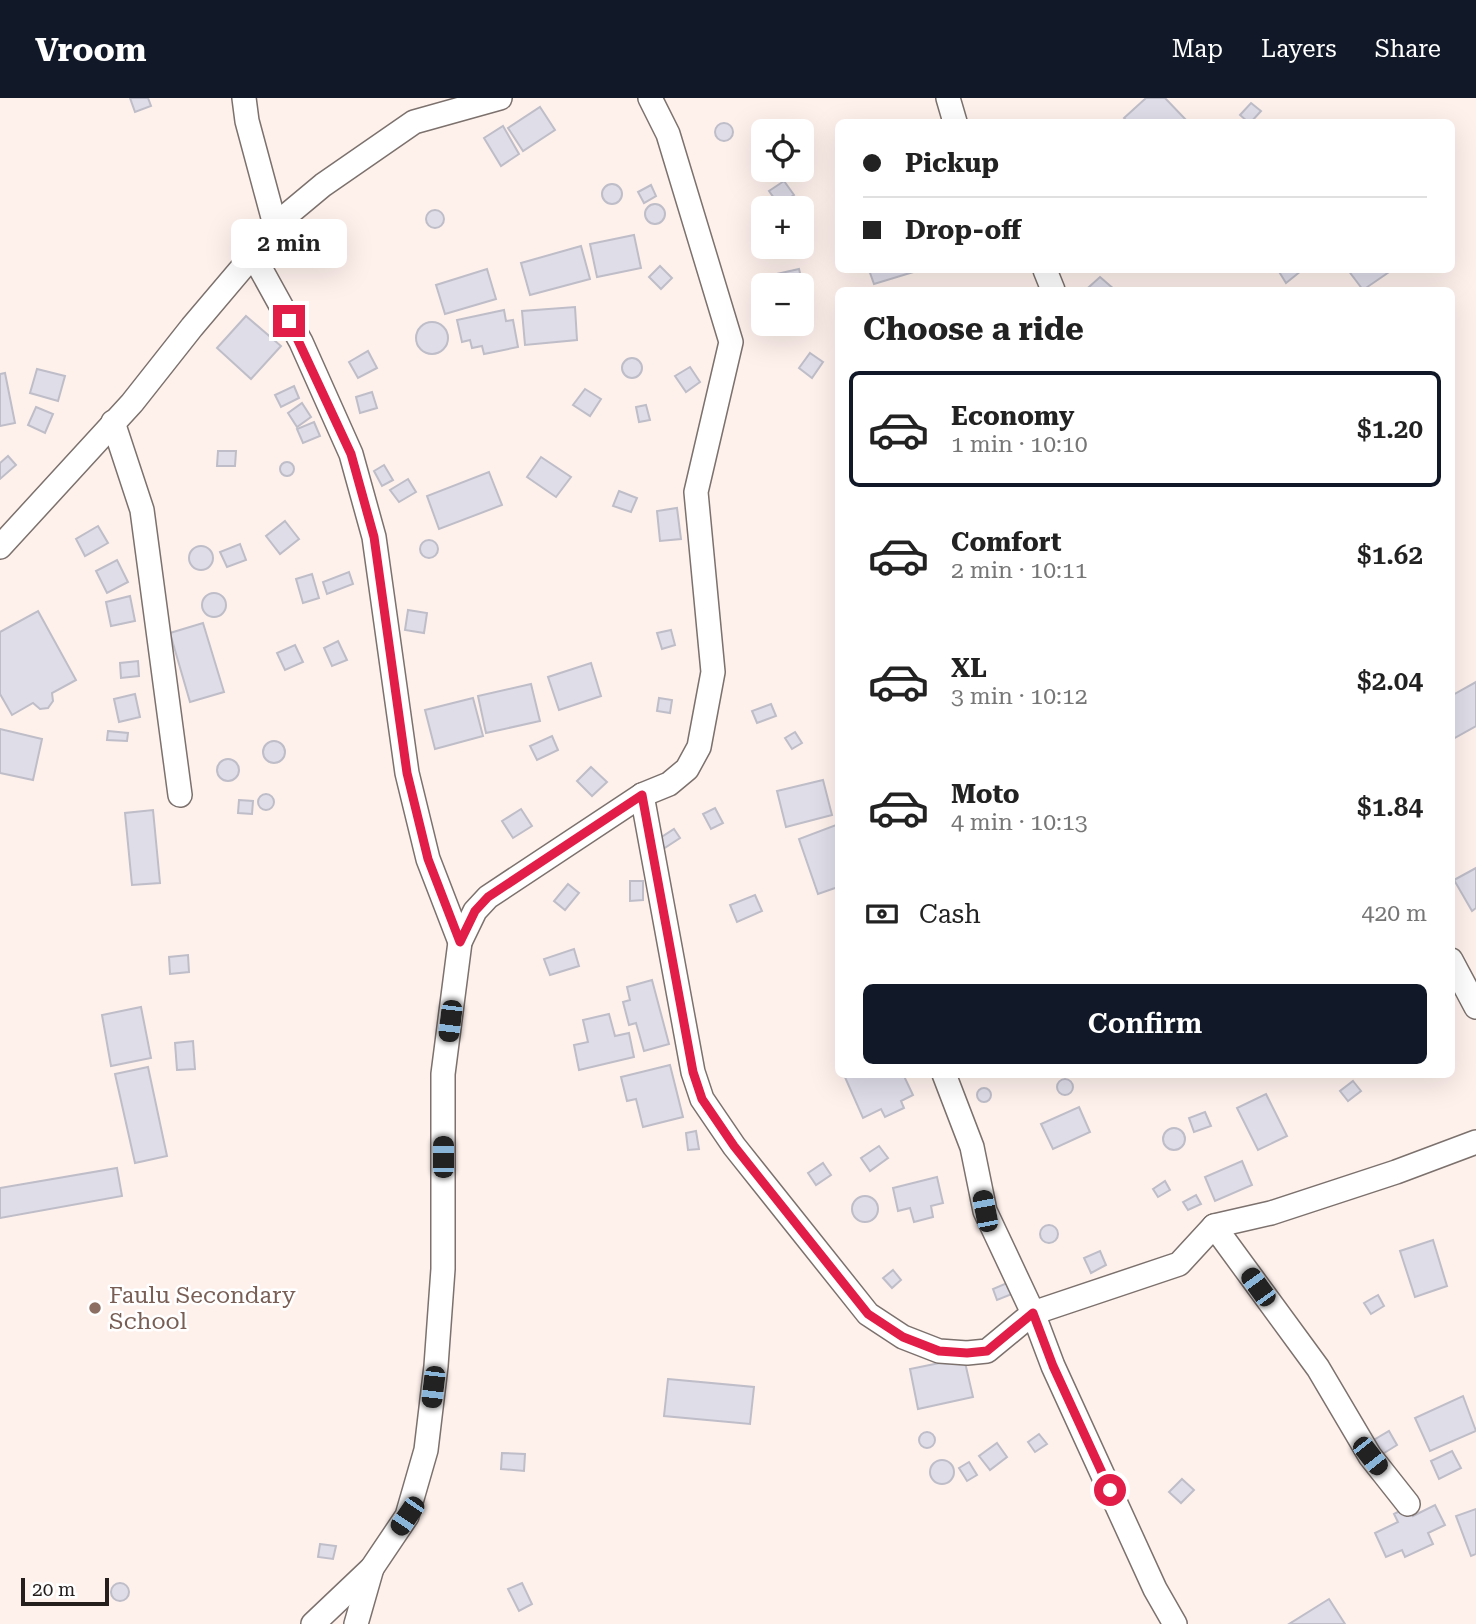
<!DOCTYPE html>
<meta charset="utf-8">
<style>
:root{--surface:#fff;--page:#f6f6f6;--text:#222;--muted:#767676;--line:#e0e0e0;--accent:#111827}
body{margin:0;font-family:"Roboto Serif",serif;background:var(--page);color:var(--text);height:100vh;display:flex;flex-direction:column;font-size:26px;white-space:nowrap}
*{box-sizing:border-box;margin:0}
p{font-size:23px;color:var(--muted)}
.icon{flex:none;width:38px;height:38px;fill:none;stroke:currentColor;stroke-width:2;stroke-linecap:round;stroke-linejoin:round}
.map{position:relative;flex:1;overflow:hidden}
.side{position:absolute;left:835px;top:189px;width:620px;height:791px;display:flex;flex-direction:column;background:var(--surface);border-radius:10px;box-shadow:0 7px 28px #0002}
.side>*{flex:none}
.top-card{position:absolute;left:835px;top:21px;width:620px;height:154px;border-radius:10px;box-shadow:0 7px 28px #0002;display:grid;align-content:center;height:154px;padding:0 28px;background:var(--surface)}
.tools{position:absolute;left:751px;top:21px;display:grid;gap:14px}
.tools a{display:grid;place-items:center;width:63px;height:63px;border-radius:10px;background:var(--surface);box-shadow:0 7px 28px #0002;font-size:35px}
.scale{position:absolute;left:21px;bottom:18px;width:88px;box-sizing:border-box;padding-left:7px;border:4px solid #241f1d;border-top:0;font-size:19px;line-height:24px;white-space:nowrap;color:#241f1d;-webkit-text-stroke:5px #fff;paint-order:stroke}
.end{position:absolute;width:32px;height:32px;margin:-16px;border:9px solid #e11d48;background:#fff;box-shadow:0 0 0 4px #fff}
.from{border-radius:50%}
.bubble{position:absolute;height:49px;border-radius:10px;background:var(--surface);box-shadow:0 7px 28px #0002;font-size:23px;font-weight:600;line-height:49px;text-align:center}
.car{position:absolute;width:21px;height:42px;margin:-21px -10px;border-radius:9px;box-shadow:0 0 5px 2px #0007;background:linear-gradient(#222 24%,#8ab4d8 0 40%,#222 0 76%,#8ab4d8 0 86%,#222 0)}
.top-card b{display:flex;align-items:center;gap:24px;height:66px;font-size:26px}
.top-card b+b{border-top:2px solid var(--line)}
.top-card i{width:18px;height:18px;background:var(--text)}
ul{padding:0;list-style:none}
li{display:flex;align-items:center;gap:21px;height:116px;margin:0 14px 10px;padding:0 14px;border:4px solid transparent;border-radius:10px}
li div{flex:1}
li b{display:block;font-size:26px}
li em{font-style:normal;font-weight:600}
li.on{border-color:var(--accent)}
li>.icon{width:63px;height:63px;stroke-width:1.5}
h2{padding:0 28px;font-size:32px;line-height:84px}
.pay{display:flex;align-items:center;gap:18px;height:77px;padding:0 28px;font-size:26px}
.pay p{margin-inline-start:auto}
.cta{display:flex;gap:14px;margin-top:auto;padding:14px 28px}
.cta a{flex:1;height:80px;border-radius:10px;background:var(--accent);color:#fff;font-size:28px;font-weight:600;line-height:80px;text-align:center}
header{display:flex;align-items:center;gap:42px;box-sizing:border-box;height:98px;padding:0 35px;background:var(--accent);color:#fff}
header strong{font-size:33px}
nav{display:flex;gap:38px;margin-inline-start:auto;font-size:24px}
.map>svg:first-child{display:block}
</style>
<header>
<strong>Vroom</strong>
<nav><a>Map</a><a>Layers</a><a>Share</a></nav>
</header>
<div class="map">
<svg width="1476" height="1526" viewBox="0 0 1476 1526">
<rect width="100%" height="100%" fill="#fef1ec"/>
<g fill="#dedde8" stroke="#bebdc8" stroke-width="2">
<polygon points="130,0 148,0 151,8 135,14"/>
<polygon points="1146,0 1165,0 1188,24 1128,24 1124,20"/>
<polygon points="1251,5 1261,13 1251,24 1248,24 1240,17"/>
<polygon points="540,9 555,32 523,53 508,30"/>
<circle cx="724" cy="34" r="9"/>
<polygon points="503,28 519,56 501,68 484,40"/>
<polygon points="784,83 794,97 779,107 769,93"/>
<circle cx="612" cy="96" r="10"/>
<polygon points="651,87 656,98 644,105 638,94"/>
<circle cx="655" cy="116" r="10"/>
<circle cx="435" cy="121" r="9"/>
<polygon points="634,137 641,170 597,179 590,146"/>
<polygon points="581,148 590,181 530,197 521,165"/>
<polygon points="660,168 672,180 661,191 649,179"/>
<polygon points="487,171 496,201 445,216 436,187"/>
<polygon points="799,171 806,200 802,201 802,187 763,187 763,199 759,180"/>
<polygon points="869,172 920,172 874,186"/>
<polygon points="1278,172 1300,172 1301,173 1286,185"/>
<polygon points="1348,172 1392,172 1363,192"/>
<polygon points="1100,179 1115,192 1093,192 1089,189"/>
<polygon points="575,209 577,242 525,247 522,213"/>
<polygon points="504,212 506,223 513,222 518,249 484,256 482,248 472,250 470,242 462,244 457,222"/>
<polygon points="246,218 281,248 251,281 217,250"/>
<circle cx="432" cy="240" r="16"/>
<polygon points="368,253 377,270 358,280 349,264"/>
<polygon points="810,255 823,264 812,280 799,270"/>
<circle cx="632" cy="270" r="10"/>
<polygon points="690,269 700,284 686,294 675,278"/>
<polygon points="37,271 65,278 58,303 30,295"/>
<polygon points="5,275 15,325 0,328 0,276"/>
<polygon points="294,288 299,300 281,309 275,297"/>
<polygon points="585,291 601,301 590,318 573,307"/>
<polygon points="372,294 377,310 360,315 356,299"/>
<polygon points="302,305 311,319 297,329 288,315"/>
<polygon points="646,307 650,322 639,324 636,309"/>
<polygon points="36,309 53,316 45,335 28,327"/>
<polygon points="314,324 320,338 303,345 297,331"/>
<polygon points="218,353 236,353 235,368 217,368"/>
<polygon points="8,358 16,367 0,381 0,365"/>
<polygon points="541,359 571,379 556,399 527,379"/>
<circle cx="287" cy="371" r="7"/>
<polygon points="384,367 393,382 382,388 374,373"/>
<polygon points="489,374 502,407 439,431 427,398"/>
<polygon points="408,381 416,394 399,404 390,392"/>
<polygon points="619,393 637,400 631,414 613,408"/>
<polygon points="677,410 681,441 660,443 657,413"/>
<polygon points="285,423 299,441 280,456 266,438"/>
<polygon points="98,428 108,445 85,458 76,441"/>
<circle cx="429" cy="451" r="9"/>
<polygon points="240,446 246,462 227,469 220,454"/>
<circle cx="201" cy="460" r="12"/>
<polygon points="117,462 128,484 107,495 96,473"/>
<polygon points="349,474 353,486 327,496 323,484"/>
<polygon points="312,476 319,500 303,505 296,481"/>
<circle cx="214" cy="507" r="12"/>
<polygon points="130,498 135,523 111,528 106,504"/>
<polygon points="408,512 427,515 424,535 405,532"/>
<polygon points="38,513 76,582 52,595 53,603 48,610 40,611 33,605 12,617 0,596 0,534"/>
<polygon points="203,525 224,594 190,604 170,535"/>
<polygon points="671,532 675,547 662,551 657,535"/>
<polygon points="338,543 347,562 332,568 324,550"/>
<polygon points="295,547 303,564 285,572 277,555"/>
<polygon points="138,563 139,578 121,580 120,565"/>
<polygon points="591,565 601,598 559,612 548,579"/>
<polygon points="1476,584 1476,628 1451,642 1451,598"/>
<polygon points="531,586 540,623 486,635 478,598"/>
<polygon points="135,596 140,619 119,624 114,601"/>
<polygon points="473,600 483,638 435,651 425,612"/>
<polygon points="659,600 672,602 670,615 657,613"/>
<polygon points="771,606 776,618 757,625 752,613"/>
<polygon points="0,631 42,641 33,682 0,675"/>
<polygon points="108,633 128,635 127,643 107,642"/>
<polygon points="795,634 802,645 792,651 785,640"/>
<polygon points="552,638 558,652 537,662 530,648"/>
<circle cx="274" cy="654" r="11"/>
<circle cx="228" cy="672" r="11"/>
<polygon points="591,669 607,684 592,698 577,683"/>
<polygon points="823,682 832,717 786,729 777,693"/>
<circle cx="266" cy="704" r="8"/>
<polygon points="239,702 253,703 252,716 238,715"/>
<polygon points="715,710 723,725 711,731 703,716"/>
<polygon points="521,711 532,728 513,740 502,723"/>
<polygon points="153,712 160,785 132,787 125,715"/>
<polygon points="836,727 838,734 838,789 818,796 799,741"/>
<polygon points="674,731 680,740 663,751 657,742"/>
<polygon points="1476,770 1476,810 1472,813 1454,782"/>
<polygon points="630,783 643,783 643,802 630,803"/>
<polygon points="568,786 579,795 565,812 554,803"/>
<polygon points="755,797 762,813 737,824 730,807"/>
<polygon points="574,851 579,868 550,877 544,861"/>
<polygon points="188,857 189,874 170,876 169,859"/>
<polygon points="652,882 669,946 644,953 636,925 629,927 623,904 630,902 627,889"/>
<polygon points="141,909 151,960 111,968 102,917"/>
<polygon points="609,916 615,938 629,935 634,959 579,972 574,947 588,944 583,922"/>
<polygon points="193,943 195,971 177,972 175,945"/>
<polygon points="670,967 683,1019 643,1029 636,1001 627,1003 621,979"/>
<polygon points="148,969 167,1058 135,1065 115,976"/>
<polygon points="846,976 903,976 913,997 901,1003 904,1010 885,1019 881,1011 863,1020 844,977"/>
<circle cx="1065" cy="989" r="8"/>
<polygon points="1353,983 1361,993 1348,1003 1340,993"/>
<circle cx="984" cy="997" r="7"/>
<polygon points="1266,996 1287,1038 1258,1052 1237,1010"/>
<polygon points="1079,1009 1090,1034 1053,1051 1041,1026"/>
<polygon points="1205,1014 1211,1028 1194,1034 1189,1020"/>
<circle cx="1174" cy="1041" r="11"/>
<polygon points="696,1033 699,1051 688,1052 686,1035"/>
<polygon points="879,1048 888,1060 870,1073 861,1060"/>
<polygon points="1242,1063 1252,1087 1215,1103 1205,1079"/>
<polygon points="823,1065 831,1077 816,1087 808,1075"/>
<polygon points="117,1070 122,1098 0,1120 0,1090"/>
<polygon points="937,1079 943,1105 931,1108 933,1119 914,1124 910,1110 898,1113 893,1090"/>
<polygon points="1165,1083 1170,1092 1158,1099 1153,1091"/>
<polygon points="1196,1097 1201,1106 1188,1112 1183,1104"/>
<circle cx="865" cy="1111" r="13"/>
<circle cx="1049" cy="1136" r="9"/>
<polygon points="1433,1142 1447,1188 1415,1199 1400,1153"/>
<polygon points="1100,1153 1106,1167 1091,1175 1084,1160"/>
<polygon points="893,1172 901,1182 892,1190 883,1180"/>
<polygon points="1007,1185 1012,1196 997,1202 993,1191"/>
<polygon points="1378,1197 1384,1208 1371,1216 1364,1205"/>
<polygon points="964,1260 973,1299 918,1311 910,1271"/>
<polygon points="668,1281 754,1289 750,1326 664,1318"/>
<polygon points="1463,1298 1476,1333 1430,1353 1415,1320"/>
<polygon points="1389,1333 1397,1347 1381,1357 1372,1343"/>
<circle cx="927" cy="1342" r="8"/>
<polygon points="1039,1336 1047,1346 1035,1354 1028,1344"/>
<polygon points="997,1345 1007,1359 990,1372 979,1358"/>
<polygon points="1452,1353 1461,1370 1439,1381 1431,1363"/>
<polygon points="502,1355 525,1356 524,1373 501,1371"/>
<circle cx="942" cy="1374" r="12"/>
<polygon points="969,1364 977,1377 967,1383 959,1370"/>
<polygon points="1182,1381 1194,1392 1181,1405 1169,1394"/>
<polygon points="1435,1407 1445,1427 1428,1435 1433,1446 1405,1459 1402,1452 1386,1459 1375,1435 1398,1424 1394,1416 1409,1408 1413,1418"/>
<polygon points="1476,1411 1476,1456 1471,1458 1456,1418"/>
<polygon points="320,1446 336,1448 333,1461 318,1459"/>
<polygon points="522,1485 532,1506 519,1513 508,1491"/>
<circle cx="120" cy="1494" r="9"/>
<polygon points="1329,1501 1345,1526 1289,1526"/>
</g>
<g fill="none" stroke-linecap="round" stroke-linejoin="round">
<defs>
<g id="minor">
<polyline points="244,0 247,23 275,127"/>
<polyline points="948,0 955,24"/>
<polyline points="253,157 301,244 351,356 374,439 407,675 428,761 460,844"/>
<polyline points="1045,172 1053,192"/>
<polyline points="113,324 142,412 180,697"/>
<polyline points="0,449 132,305 192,229 253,157 275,127 323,87 414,24 500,0"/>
<polyline points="642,697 693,974 702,1001 734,1048 868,1216 903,1239 939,1253 967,1255 987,1253 1033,1215 1179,1166 1214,1128 1271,1115 1396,1074 1476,1044"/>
<polyline points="1451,862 1476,909"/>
<polyline points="944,976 972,1049 985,1113 1033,1215 1053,1268 1155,1491 1175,1526"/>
<polyline points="1214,1128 1318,1270 1370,1358 1408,1406"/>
<polyline points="313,1526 372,1470 407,1418 426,1352 436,1268 443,1171 443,976 460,844 475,813 488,799 642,697 669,686 687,671 699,649 713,574 696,394 731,244 668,36 650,0"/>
<polyline points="356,1526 372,1470"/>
</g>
</defs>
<use href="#minor" stroke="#7c716d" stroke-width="26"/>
<use href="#minor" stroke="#fff" stroke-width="23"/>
</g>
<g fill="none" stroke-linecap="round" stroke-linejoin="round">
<polyline stroke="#e11d48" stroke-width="9" points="289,223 351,356 374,439 407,675 428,761 460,844 475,813 488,799 642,697 693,974 702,1001 734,1048 868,1216 903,1239 939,1253 967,1255 987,1253 1033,1215 1053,1268 1110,1392"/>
</g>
<circle fill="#8d6e63" stroke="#fff" stroke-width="2.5" cx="95" cy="1210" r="7"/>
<g text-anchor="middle" stroke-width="5" stroke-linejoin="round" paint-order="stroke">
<g font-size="23" fill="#785e54" stroke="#fff" text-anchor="start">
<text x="109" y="1205">Faulu Secondary<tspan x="109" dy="26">School</tspan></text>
</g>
</g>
</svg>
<div class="tools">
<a><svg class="icon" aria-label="locate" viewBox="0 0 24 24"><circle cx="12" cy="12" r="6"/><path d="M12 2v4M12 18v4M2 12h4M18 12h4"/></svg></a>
<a>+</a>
<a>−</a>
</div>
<div class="scale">20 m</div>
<i class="end from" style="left:1110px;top:1392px"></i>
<i class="end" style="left:289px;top:223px"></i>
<div class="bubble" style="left:231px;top:121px;width:116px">2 min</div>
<i class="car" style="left:450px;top:923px;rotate:187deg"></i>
<i class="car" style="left:443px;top:1059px;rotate:0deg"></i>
<i class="car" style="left:985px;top:1113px;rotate:349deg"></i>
<i class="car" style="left:1258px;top:1189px;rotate:324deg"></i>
<i class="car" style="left:433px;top:1289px;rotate:187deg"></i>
<i class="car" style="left:1370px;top:1358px;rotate:142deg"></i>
<i class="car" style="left:407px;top:1418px;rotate:214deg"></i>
<div class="top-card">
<b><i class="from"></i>Pickup</b>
<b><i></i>Drop-off</b>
</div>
<section class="side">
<h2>Choose a ride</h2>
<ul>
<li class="on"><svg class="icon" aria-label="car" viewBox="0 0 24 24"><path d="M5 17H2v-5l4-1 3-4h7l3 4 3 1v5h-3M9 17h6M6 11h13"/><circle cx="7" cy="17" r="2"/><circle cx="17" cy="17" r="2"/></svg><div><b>Economy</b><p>1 min · 10:10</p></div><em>$1.20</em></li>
<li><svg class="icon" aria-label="car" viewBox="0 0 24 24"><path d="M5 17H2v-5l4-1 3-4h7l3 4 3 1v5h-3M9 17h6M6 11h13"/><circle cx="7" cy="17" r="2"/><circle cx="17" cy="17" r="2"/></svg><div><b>Comfort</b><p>2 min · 10:11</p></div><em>$1.62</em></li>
<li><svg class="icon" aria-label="car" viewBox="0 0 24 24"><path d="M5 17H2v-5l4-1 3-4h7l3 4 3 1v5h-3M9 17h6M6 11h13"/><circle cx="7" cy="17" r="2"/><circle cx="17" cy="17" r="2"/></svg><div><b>XL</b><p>3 min · 10:12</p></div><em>$2.04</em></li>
<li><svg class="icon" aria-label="car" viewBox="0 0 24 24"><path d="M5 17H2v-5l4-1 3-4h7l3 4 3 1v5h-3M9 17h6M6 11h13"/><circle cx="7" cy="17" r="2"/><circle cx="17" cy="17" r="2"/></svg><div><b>Moto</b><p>4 min · 10:13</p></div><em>$1.84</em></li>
</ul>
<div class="pay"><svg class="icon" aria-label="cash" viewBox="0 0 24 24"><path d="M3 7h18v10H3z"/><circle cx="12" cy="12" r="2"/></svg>Cash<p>420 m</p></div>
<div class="cta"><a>Confirm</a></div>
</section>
</div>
